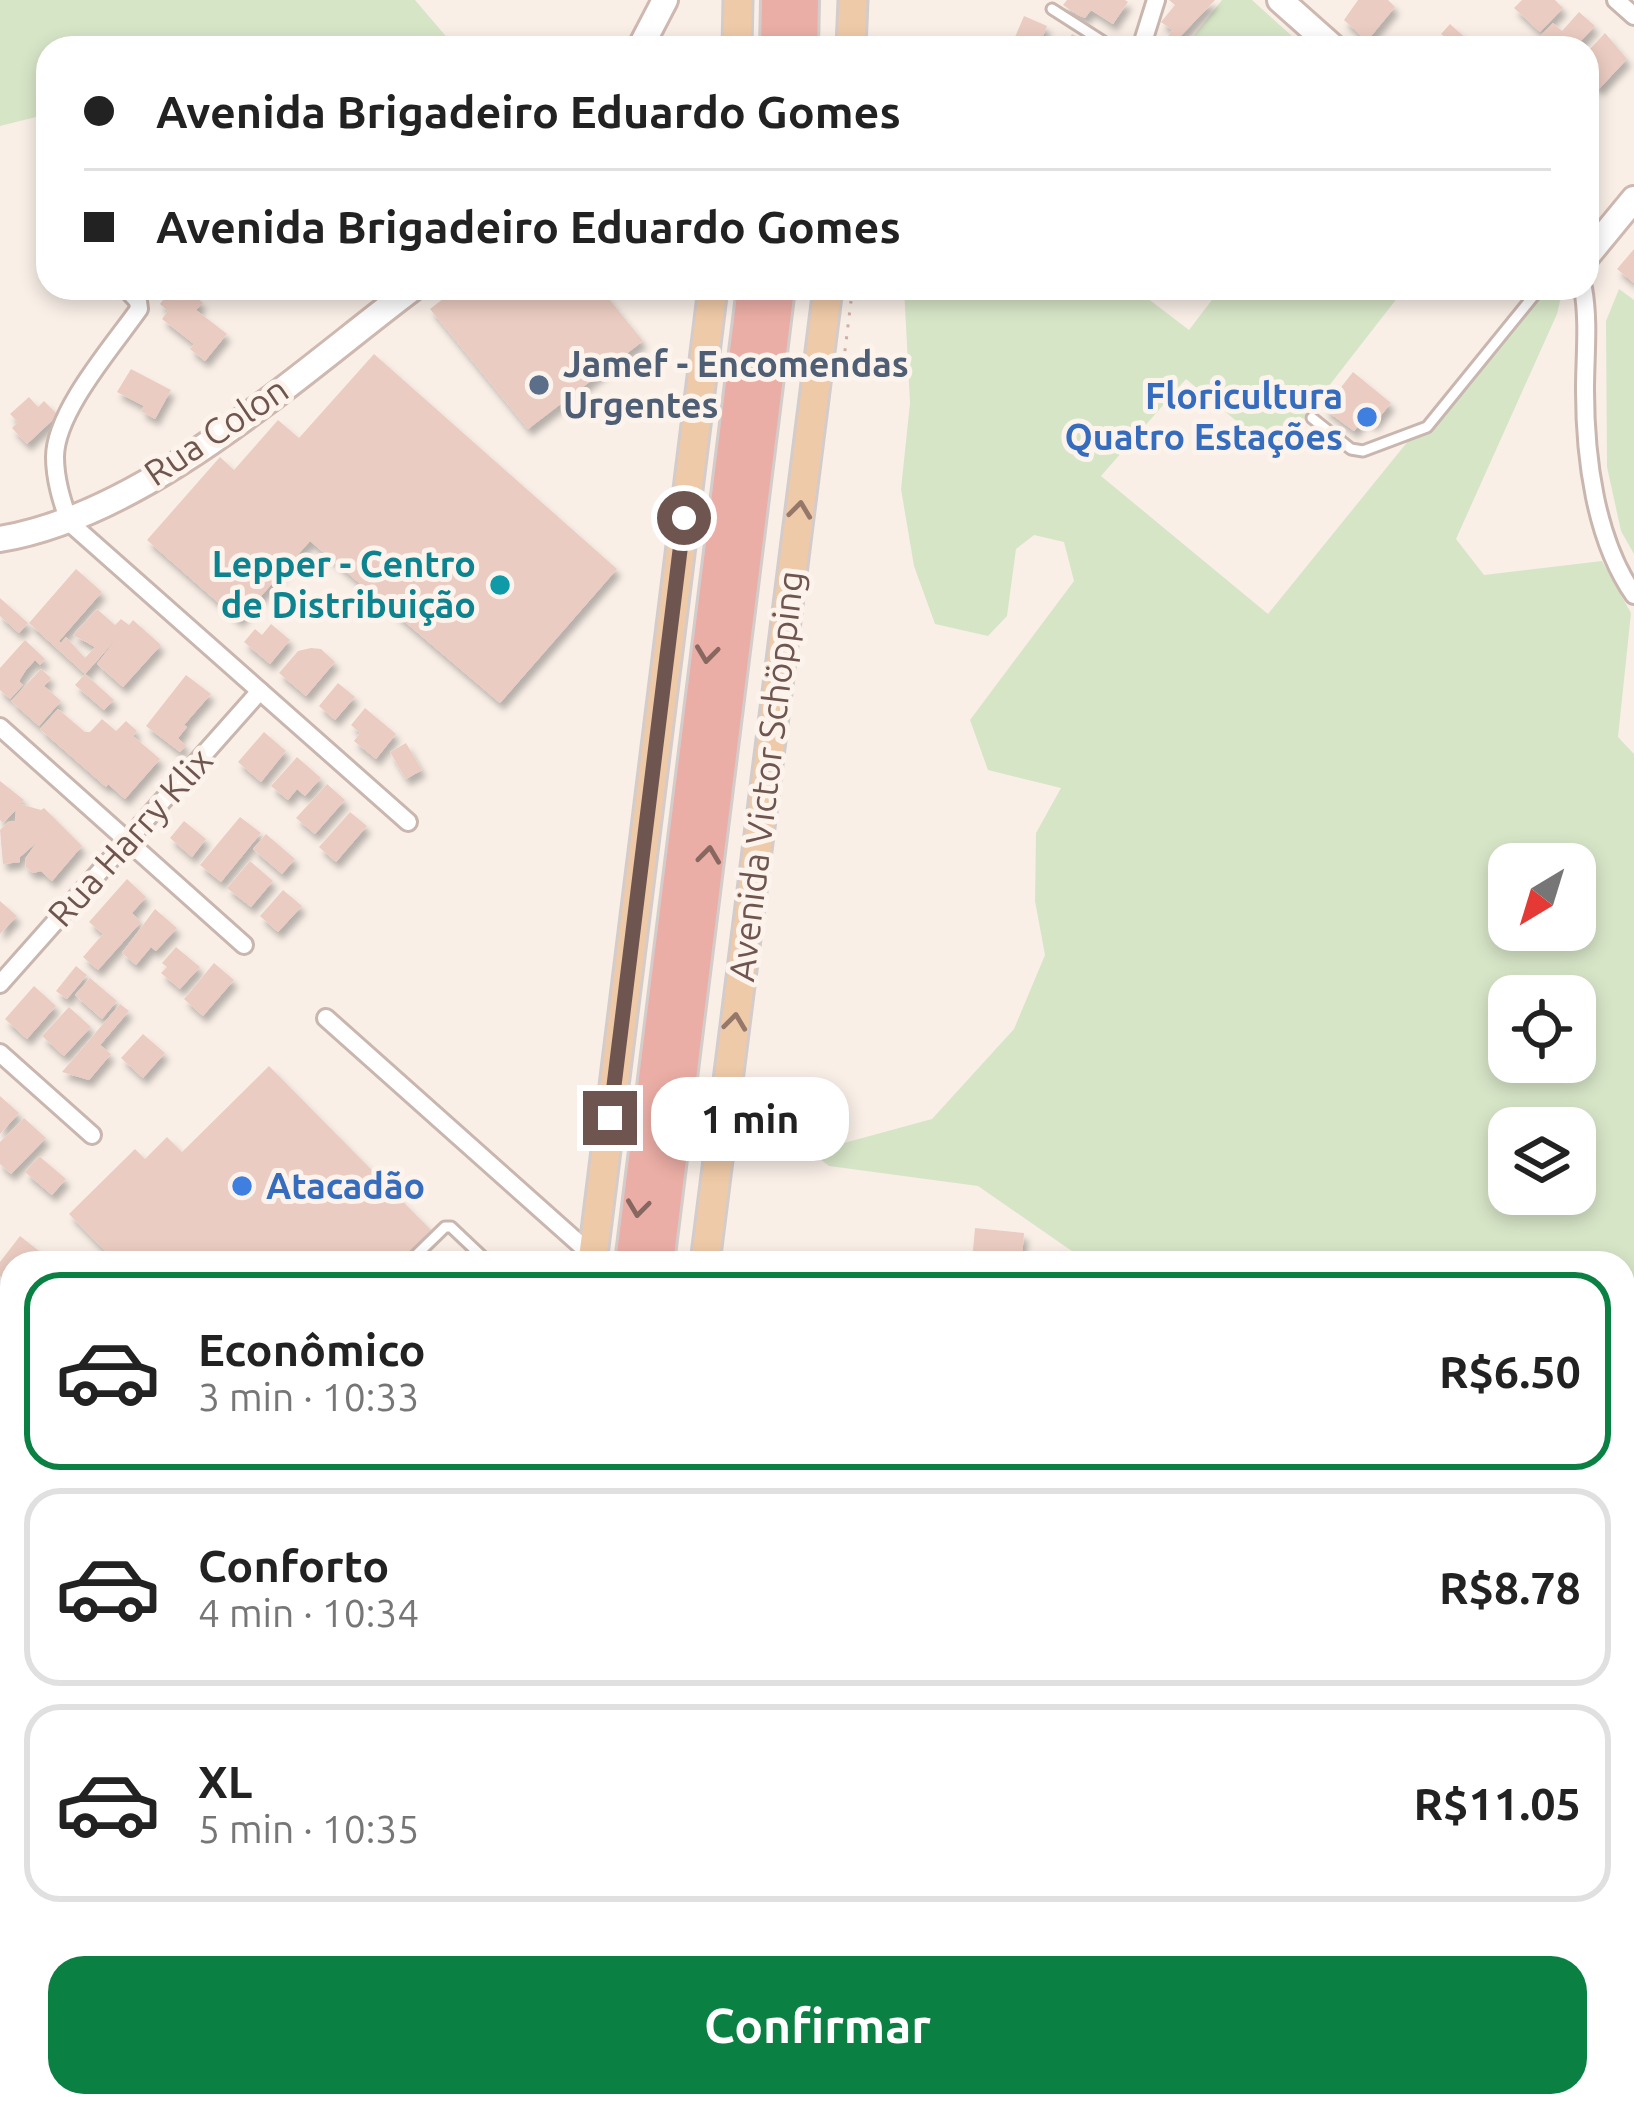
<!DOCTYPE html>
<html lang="pt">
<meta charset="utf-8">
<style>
:root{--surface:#fff;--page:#f6f6f6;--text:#222;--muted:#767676;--line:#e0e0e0;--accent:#0b8043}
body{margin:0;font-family:Ubuntu,sans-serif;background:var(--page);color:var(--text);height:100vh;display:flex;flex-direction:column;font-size:45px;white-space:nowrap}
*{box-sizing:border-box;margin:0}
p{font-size:39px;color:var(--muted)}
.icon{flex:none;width:66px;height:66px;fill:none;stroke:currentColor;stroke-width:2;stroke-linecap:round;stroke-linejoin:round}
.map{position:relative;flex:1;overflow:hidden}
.panel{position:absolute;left:0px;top:1251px;width:1635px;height:867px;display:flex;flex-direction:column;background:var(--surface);border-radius:36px 36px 0 0;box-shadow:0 6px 18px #0003}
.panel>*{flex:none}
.top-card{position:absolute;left:36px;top:36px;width:1563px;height:264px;border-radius:36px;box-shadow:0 6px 18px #0003;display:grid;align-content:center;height:264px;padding:0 48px;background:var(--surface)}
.needle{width:78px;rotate:218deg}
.tools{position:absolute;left:1488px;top:843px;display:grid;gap:24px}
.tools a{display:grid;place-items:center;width:108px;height:108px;border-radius:24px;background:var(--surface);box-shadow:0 6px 18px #0003;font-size:60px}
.end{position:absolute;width:54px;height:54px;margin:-27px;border:15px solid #6f554f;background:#fff;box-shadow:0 0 0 6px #fff}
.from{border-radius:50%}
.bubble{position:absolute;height:84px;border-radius:36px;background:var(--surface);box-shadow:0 6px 18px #0003;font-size:39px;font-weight:700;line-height:84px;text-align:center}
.top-card b{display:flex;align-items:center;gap:42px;height:114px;font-size:45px}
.top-card b+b{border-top:3px solid var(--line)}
.top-card i{width:30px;height:30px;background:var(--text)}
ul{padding:21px 0 0;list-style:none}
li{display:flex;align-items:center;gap:36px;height:198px;margin:0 24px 18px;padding:0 24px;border:6px solid var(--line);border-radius:36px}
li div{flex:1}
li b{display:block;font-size:45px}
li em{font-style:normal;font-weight:700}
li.selected{border-color:var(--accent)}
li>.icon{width:108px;height:108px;stroke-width:1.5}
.primary-button{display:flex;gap:24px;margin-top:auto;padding:24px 48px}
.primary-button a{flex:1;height:138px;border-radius:36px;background:var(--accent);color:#fff;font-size:48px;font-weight:700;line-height:138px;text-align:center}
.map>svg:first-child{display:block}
</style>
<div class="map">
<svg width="1634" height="2117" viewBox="0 0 1634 2117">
<defs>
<filter id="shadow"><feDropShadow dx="4" dy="7" stdDeviation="3" flood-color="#0004"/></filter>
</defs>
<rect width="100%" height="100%" fill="#f9efe7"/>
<g fill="#d7e5c7" fill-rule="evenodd">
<polygon points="0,0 415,0 456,48 48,48 48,114 0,126"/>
<polygon points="1222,0 1252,0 1293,37 1285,48 1184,48"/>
<path d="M904 288H1134L1189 330 1221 288H1405L1276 454 1186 379 1101 476 1268 614 1532 288H1563L1557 314 1456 539 1484 575 1602 561 1631 613 1618 737 1634 754V1627L1623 1622V1263H1089L978 1186 829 1166 811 1152 932 1119 1014 1029 1045 955 1035 901 1036 833 1061 788 988 770 970 720 1074 581 1064 542 1034 535 1016 549 1007 616 988 636 935 624 914 566 901 489 910 403ZM1509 864H1575V930H1509ZM1509 996H1575V1062H1509ZM1509 1128H1575V1194H1509Z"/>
<polygon points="1619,289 1634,300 1634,554 1621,531 1607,467 1606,321"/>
<polygon points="1634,1711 1634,2117 1247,2117 1229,2106 1198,2117 1028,2117 1015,2106 1623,2106 1623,1715"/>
<polygon points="0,1771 12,1781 12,2106 462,2106 461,2117 0,2117"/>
</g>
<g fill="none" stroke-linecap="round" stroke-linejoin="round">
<g stroke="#a5d0d0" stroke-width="6">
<polyline points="1623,1642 1634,1644"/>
<polyline points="0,2000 12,1990"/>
</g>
</g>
<g fill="#ebccc2" filter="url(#shadow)">
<polygon points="1067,0 1125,0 1128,2 1113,24 1091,10 1085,18 1078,15 1063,5"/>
<polygon points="1169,0 1215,0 1175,42 1168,36 1172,30 1161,22 1175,5"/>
<polygon points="1358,0 1388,0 1395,7 1367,41 1344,20"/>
<polygon points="1522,0 1555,0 1563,8 1540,32 1514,8"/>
<polygon points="1579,12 1595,26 1574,48 1558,48 1541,35 1553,23 1562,31"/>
<polygon points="1024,16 1047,26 1038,48 1012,44"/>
<polygon points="1450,24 1471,43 1466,48 1438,48 1446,38 1441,34"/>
<polygon points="1605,33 1627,59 1599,89 1587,78 1587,52"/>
<polygon points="1072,34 1099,48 1064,48"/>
<polygon points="1634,249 1634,283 1617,269"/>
<polygon points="172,288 190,288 188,291 203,303 196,310 227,334 205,361 190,349 194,344 162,319 168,311 160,304"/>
<polygon points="457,288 600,288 643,341 528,429 430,309"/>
<polygon points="374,354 617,569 500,703 310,541 239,621 147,540 220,457 234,470 278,420 299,438"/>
<polygon points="131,369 171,390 155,419 141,411 144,406 117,392"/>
<polygon points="1353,372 1391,403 1374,424 1364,419 1354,431 1324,409"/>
<polygon points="29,397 38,407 44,401 58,415 27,444 12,428 18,422 10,414"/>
<polygon points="76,569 102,592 59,641 61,643 66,637 85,658 95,647 73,635 97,609 115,625 121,619 129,625 133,620 161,645 123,687 97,664 117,638 85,674 29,623"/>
<polygon points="0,598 28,623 19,633 0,616"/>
<polygon points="271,624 290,640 270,664 244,642 255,629 262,635"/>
<polygon points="25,640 45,659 40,665 35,660 26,670 19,681 23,685 10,699 0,690 0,668"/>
<polygon points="311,648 321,649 335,662 306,696 279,673 298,651"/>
<polygon points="41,669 51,678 44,686 61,701 39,726 11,701"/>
<polygon points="85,674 114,700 104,710 75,685"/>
<polygon points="186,675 211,694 184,725 187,727 178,738 186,746 180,752 146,726"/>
<polygon points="338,683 355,697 335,720 319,706"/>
<polygon points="365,708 396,734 376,759 354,741 360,733 351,725"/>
<polygon points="58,709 85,732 90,732 102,719 116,731 126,721 137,731 133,736 160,759 125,799 108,784 106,787 40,729"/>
<polygon points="264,732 286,751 261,782 238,762"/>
<polygon points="406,743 422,770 406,779 390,752"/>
<polygon points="297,757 321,778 305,796 297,789 288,800 271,786"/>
<polygon points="0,781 24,800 20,804 41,810 44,808 82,846 52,881 41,871 33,873 26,867 25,859 37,842 20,857 20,862 3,864 0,830 8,822 15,821 16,810 3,823 0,820"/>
<polygon points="327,784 345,800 315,834 296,818"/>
<polygon points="350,812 367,826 336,862 319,847"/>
<polygon points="240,817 261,833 221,882 200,865"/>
<polygon points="184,821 206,839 192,857 170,838"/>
<polygon points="266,834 295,859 282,874 253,849"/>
<polygon points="250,861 273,881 251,907 227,888"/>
<polygon points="127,879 146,897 132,913 141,922 98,970 83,957 103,934 89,922"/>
<polygon points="283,890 302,906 278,932 260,916"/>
<polygon points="0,901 17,916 0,934"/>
<polygon points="155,909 177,928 156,951 151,947 136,965 122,953"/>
<polygon points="176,947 200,967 180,989 161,973 167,967 162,963"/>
<polygon points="214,963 234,980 203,1016 184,999"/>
<polygon points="76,966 87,975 67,999 56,991"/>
<polygon points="90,978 117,1001 102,1019 75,995"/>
<polygon points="34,986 56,1006 27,1039 5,1019"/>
<polygon points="120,1004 129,1011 100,1045 111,1054 89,1080 62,1072"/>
<polygon points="69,1007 91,1027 64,1056 42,1036"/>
<polygon points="143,1034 165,1053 143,1078 121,1058"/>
<polygon points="269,1066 431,1230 397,1263 117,1263 69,1214 135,1149 145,1159 167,1137 182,1152"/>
<polygon points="0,1096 19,1113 0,1134"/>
<polygon points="24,1118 46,1138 11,1174 0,1164 0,1142"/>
<polygon points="39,1156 66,1179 52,1195 25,1172"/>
<polygon points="975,1228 1024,1233 1022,1258 1037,1263 972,1263"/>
<polygon points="20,1236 44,1255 38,1263 12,1263 12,1286 0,1276 0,1262"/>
<polygon points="0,1558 12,1568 12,1579 0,1594"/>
<polygon points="12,1722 12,1758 0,1748 0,1736"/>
</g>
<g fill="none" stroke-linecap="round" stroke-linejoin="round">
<defs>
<g id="lane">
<polyline points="1052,9 1113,48"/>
<polyline points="1312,418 1351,449 1363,451 1427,427 1540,288"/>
<polyline points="408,1263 445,1227 451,1227 489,1263"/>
</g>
<g id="street">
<polyline points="1616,0 1634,16"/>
<polyline points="1141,48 1156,0"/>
<path d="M126 288 138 301 139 309C113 346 55 412 55 457 55 480 62 501 69 522L408 822"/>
<path d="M1583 288C1589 321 1585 356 1585 390 1585 457 1595 539 1634 595"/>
<polyline points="0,727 244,945"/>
<polyline points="0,984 260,691"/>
<polyline points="326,1018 593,1256"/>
<polyline points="0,1053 92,1135"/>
<polyline points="0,1321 12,1332"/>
<polyline points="0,1635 12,1622"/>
</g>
<g id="secondary">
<polyline points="1280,0 1334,48"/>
<polyline points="640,48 665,0"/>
<polyline points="1587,256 1634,199"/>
<path d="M0 539C146 515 296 376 413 288"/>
</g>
<g id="primary">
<polyline points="737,48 738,0"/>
<polyline points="851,48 853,0"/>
<polyline points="592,1263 713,288"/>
<polyline points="705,1263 828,288"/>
<polyline points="478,2117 479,2106"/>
<polyline points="597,2117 598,2106"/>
</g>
<g id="highway">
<polyline points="776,48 777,0"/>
<polyline points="802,48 803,0"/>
<polyline points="631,1263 753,288"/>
<polyline points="658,1263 779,288"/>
<polyline points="522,2117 524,2106"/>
<polyline points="549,2117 550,2106"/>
</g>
</defs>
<use href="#lane" stroke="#c9b6ae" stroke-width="15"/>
<use href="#street" stroke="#c9b6ae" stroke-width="22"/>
<use href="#secondary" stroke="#ceb8af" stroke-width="30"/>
<use href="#primary" stroke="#d4ccca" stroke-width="33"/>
<use href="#highway" stroke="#d4ccca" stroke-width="36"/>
<polyline stroke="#cfafa5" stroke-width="3" stroke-dasharray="3 9" stroke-linecap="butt" points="842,375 851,301"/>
<use href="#lane" stroke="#fff" stroke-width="9"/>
<use href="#street" stroke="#fff" stroke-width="16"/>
<use href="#secondary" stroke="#fff" stroke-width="24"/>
<use href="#primary" stroke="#efcaa8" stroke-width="27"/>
<use href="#highway" stroke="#ebaea6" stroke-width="30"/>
</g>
<defs><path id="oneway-chevron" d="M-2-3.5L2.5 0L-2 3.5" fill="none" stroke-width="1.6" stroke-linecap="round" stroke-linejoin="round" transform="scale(3)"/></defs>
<g stroke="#95786a">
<use href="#oneway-chevron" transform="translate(800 510) rotate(-83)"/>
<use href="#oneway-chevron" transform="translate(735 1022) rotate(-83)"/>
</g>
<g stroke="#886760">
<use href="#oneway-chevron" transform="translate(707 654) rotate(97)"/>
<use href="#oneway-chevron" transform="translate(709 855) rotate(-83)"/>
<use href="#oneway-chevron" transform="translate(638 1208) rotate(97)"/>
</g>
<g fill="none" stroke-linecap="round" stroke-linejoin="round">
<polyline stroke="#6f554f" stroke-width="15" points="610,1118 684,518"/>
</g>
<circle fill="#5c6f8a" stroke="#fcf4ec" stroke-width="4.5" cx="539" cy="385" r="12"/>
<g fill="#3f7fe0" stroke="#fcf4ec" stroke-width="4.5">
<circle cx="1367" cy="417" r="12"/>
<circle cx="242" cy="1186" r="12"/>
</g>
<circle fill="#0f9aa8" stroke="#fcf4ec" stroke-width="4.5" cx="500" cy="585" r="12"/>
<g text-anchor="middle" stroke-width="10" stroke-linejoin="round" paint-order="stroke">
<g font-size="36" font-weight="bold" fill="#4e5e75" stroke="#fcf4ec" text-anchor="start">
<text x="563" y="377">Jamef - Encomendas<tspan x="563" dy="41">Urgentes</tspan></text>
</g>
<g font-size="36" font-weight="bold" fill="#366cbe" stroke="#fcf4ec" text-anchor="end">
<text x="1343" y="409">Floricultura<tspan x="1343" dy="41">Quatro Estações</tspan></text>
<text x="266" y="1199" text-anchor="start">Atacadão</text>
</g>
<g font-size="36" fill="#6f554f" stroke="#fcf4ec">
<text transform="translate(216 431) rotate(-34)" y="13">Rua Colon</text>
<text transform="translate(766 776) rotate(-83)" y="13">Avenida Victor Schöpping</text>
<text transform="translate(130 837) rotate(-48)" y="13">Rua Harry Klix</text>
</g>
<g font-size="36" font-weight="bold" fill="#0d838f" stroke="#fcf4ec" text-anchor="end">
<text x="476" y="577">Lepper - Centro<tspan x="476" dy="41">de Distribuição</tspan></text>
</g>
</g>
</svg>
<div class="tools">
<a><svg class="needle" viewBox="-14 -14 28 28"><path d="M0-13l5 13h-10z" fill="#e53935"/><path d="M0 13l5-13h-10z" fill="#767676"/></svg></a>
<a><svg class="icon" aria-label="locate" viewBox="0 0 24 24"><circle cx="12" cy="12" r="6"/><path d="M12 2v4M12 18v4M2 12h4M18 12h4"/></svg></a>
<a><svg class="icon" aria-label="layers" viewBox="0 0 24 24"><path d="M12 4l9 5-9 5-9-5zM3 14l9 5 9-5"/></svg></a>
</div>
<i class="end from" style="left:684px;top:518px"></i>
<i class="end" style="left:610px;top:1118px"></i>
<div class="bubble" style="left:651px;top:1077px;width:198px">1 min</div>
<div class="top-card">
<b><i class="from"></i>Avenida Brigadeiro Eduardo Gomes</b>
<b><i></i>Avenida Brigadeiro Eduardo Gomes</b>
</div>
<section class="panel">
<ul>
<li class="selected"><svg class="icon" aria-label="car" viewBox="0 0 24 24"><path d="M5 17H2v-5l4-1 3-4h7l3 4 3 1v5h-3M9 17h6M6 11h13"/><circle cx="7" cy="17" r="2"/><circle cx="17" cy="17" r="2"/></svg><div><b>Econômico</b><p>3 min · 10:33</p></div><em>R$6.50</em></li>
<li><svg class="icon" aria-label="car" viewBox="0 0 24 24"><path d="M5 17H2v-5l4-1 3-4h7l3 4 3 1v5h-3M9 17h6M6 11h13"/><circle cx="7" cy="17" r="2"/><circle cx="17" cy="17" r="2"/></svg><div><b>Conforto</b><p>4 min · 10:34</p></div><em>R$8.78</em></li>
<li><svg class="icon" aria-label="car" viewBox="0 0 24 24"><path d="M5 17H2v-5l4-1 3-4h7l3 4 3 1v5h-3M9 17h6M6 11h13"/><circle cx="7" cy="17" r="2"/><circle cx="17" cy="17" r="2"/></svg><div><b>XL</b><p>5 min · 10:35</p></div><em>R$11.05</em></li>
</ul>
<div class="primary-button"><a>Confirmar</a></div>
</section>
</div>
